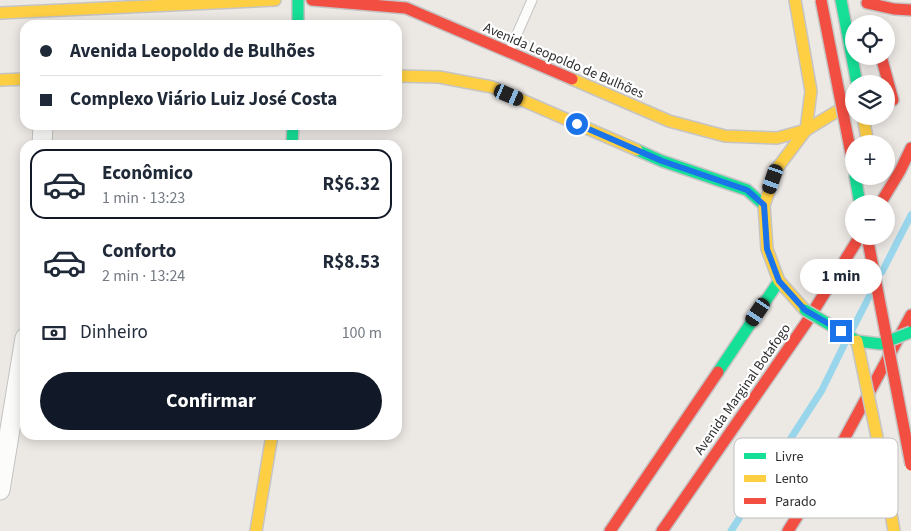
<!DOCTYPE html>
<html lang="pt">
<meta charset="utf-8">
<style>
:root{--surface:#fff;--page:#f6f6f7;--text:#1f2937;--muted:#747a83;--line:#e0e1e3;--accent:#111827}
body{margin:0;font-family:"Source Sans 3",sans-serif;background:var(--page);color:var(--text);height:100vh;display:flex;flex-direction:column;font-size:19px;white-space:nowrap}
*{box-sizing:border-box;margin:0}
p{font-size:16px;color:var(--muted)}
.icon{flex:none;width:28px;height:28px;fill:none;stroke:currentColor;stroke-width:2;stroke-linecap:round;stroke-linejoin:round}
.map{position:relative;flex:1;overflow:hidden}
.details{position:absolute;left:20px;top:140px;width:382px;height:300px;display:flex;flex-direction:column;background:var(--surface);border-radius:15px;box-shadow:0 2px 12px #0003}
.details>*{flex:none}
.top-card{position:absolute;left:20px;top:20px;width:382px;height:110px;border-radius:15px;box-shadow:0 2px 12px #0003;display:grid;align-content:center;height:110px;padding:0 20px;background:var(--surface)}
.buttons{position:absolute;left:845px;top:15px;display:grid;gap:10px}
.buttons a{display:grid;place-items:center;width:50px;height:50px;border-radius:50%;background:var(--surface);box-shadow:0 2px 12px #0003;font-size:25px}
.end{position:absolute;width:22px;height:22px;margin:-11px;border:6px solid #1a73e8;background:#fff;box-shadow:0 0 0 2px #fff}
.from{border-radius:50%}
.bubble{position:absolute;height:35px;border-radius:18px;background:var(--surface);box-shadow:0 2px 12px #0003;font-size:16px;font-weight:700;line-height:35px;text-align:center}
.car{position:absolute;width:15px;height:30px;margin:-15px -8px;border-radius:6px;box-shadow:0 0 4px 1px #0007;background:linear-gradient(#222 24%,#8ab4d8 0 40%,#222 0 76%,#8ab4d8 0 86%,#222 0)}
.top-card b{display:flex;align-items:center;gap:18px;height:48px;font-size:19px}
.top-card b+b{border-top:1px solid var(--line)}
.top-card i{width:12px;height:12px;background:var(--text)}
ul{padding:9px 0 0;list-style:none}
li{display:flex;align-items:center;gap:15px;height:70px;margin:0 10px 8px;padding:0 10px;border:2px solid transparent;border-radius:15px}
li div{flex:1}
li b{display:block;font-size:19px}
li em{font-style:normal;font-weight:700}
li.selected{border-color:var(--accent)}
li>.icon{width:45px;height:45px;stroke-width:1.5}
.pay{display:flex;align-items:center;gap:12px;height:55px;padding:0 20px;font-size:19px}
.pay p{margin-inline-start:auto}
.action{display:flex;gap:10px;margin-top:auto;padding:10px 20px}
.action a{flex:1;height:58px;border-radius:30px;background:var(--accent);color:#fff;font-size:20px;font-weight:700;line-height:58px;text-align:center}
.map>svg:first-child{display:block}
</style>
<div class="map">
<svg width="911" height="531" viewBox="0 0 911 531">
<rect width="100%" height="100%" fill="#ece8e4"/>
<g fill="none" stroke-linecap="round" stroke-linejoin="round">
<g stroke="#99d6ec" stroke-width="7">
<polyline points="882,272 911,215"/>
<polyline points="851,332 869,297"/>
<polyline points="731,531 822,390 846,341"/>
</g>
<defs>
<polyline id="lane" points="510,50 532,0"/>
<g id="street">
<polyline points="42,145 43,125"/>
<polyline points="0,490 25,338"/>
</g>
<g id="fast">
<polyline points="298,0 298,25"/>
<polyline points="841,0 857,84"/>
<polyline points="292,145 293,125"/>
<polyline points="637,150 662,161 747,190 764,205"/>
<polyline points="855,176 860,204"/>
<polyline points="718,372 779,281"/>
</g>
<g id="slow">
<polyline points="0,13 275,0"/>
<polyline points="398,76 439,77 492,87 637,150"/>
<polyline points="572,79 669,121 725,136 777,138 806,130 811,91 795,0"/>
<polyline points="0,80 25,79"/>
<polyline points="863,116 868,144"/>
<polyline points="805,310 779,281 767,249 764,205 778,167 806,130 854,101"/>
<polyline points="883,466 894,531"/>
<polyline points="256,531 272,435"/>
</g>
<g id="jam">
<polyline points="312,0 406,8 572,79"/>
<polyline points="867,3 894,9 911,10"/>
<polyline points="881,56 893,100"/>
<polyline points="880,204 900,171 911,148"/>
<polyline points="610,531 718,372"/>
<polyline points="662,531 806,323 860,236"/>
<polyline points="788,531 835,456 911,315"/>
</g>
</defs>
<use href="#lane" stroke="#c5c4c5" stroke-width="11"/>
<use href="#street" stroke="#c5c4c5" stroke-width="21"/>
<use href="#fast" stroke="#c5c4c5" stroke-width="14"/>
<use href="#slow" stroke="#c5c4c5" stroke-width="14"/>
<use href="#jam" stroke="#c5c4c5" stroke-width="14"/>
<use href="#lane" stroke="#fcfcfb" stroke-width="9"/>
<use href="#street" stroke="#fcfcfb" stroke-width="19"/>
<use href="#fast" stroke="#16e098" stroke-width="11"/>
<use href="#slow" stroke="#ffcf43" stroke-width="11"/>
<use href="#jam" stroke="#f24e42" stroke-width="11"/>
<defs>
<polyline id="fast-bridge" points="805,310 857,341 881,344 911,332"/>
<polyline id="slow-bridge" points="857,341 883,466"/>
<g id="jam-bridge">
<polyline points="821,0 854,169"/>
<polyline points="867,236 911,465"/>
</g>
</defs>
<use href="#fast-bridge" stroke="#c6c5c4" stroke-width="14" stroke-linecap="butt"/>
<use href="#slow-bridge" stroke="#c6c5c4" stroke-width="14" stroke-linecap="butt"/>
<use href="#jam-bridge" stroke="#c6c5c4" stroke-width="14" stroke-linecap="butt"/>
<use href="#fast-bridge" stroke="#16e098" stroke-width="11"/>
<use href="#slow-bridge" stroke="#ffcf43" stroke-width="11"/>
<use href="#jam-bridge" stroke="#f24e42" stroke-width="11"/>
</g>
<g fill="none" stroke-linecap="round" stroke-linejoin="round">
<polyline stroke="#1a73e8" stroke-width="6" points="577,124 662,161 747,190 764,205 767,249 779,281 805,310 841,331"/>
</g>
<g text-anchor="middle" stroke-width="4.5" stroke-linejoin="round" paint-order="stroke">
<g font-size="14" fill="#2e2e2e" stroke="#fff">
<text transform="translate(564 60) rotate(23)" y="5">Avenida Leopoldo de Bulhões</text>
<text transform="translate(742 389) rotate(-55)" y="5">Avenida Marginal Botafogo</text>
</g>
</g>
<rect x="734" y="438" width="164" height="80" rx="8" fill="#fff" stroke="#c0c0c0" stroke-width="1"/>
<rect x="744" y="453" width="22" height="6" fill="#16e098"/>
<rect x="744" y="475" width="22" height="7" fill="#ffcf43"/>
<rect x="744" y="498" width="22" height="6" fill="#f24e42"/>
<g font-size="14" fill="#2e2e2e">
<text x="775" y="461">Livre</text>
<text x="775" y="483">Lento</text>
<text x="775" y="506">Parado</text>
</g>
</svg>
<div class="buttons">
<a><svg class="icon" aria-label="locate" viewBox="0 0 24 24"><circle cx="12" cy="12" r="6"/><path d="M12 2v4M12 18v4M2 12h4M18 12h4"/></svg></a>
<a><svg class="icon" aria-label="layers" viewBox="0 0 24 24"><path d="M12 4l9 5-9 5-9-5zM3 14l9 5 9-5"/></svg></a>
<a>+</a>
<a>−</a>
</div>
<i class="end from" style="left:577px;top:124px"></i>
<i class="end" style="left:841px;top:331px"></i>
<div class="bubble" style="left:800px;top:259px;width:82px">1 min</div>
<i class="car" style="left:509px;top:95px;rotate:113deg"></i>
<i class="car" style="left:773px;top:179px;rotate:199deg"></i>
<i class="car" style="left:758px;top:312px;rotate:214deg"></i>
<div class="top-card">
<b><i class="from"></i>Avenida Leopoldo de Bulhões</b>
<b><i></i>Complexo Viário Luiz José Costa</b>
</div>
<section class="details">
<ul>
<li class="selected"><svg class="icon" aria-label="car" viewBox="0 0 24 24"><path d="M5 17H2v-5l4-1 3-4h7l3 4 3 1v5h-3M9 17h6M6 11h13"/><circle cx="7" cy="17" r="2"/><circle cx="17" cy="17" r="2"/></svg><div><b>Econômico</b><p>1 min · 13:23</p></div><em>R$6.32</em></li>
<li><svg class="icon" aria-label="car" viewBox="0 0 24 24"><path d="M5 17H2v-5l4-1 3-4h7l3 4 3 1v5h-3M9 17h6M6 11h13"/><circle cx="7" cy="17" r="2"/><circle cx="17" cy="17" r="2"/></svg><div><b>Conforto</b><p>2 min · 13:24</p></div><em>R$8.53</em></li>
</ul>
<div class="pay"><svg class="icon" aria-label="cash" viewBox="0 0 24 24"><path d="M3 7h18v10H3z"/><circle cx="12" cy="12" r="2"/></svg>Dinheiro<p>100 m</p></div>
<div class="action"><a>Confirmar</a></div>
</section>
</div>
